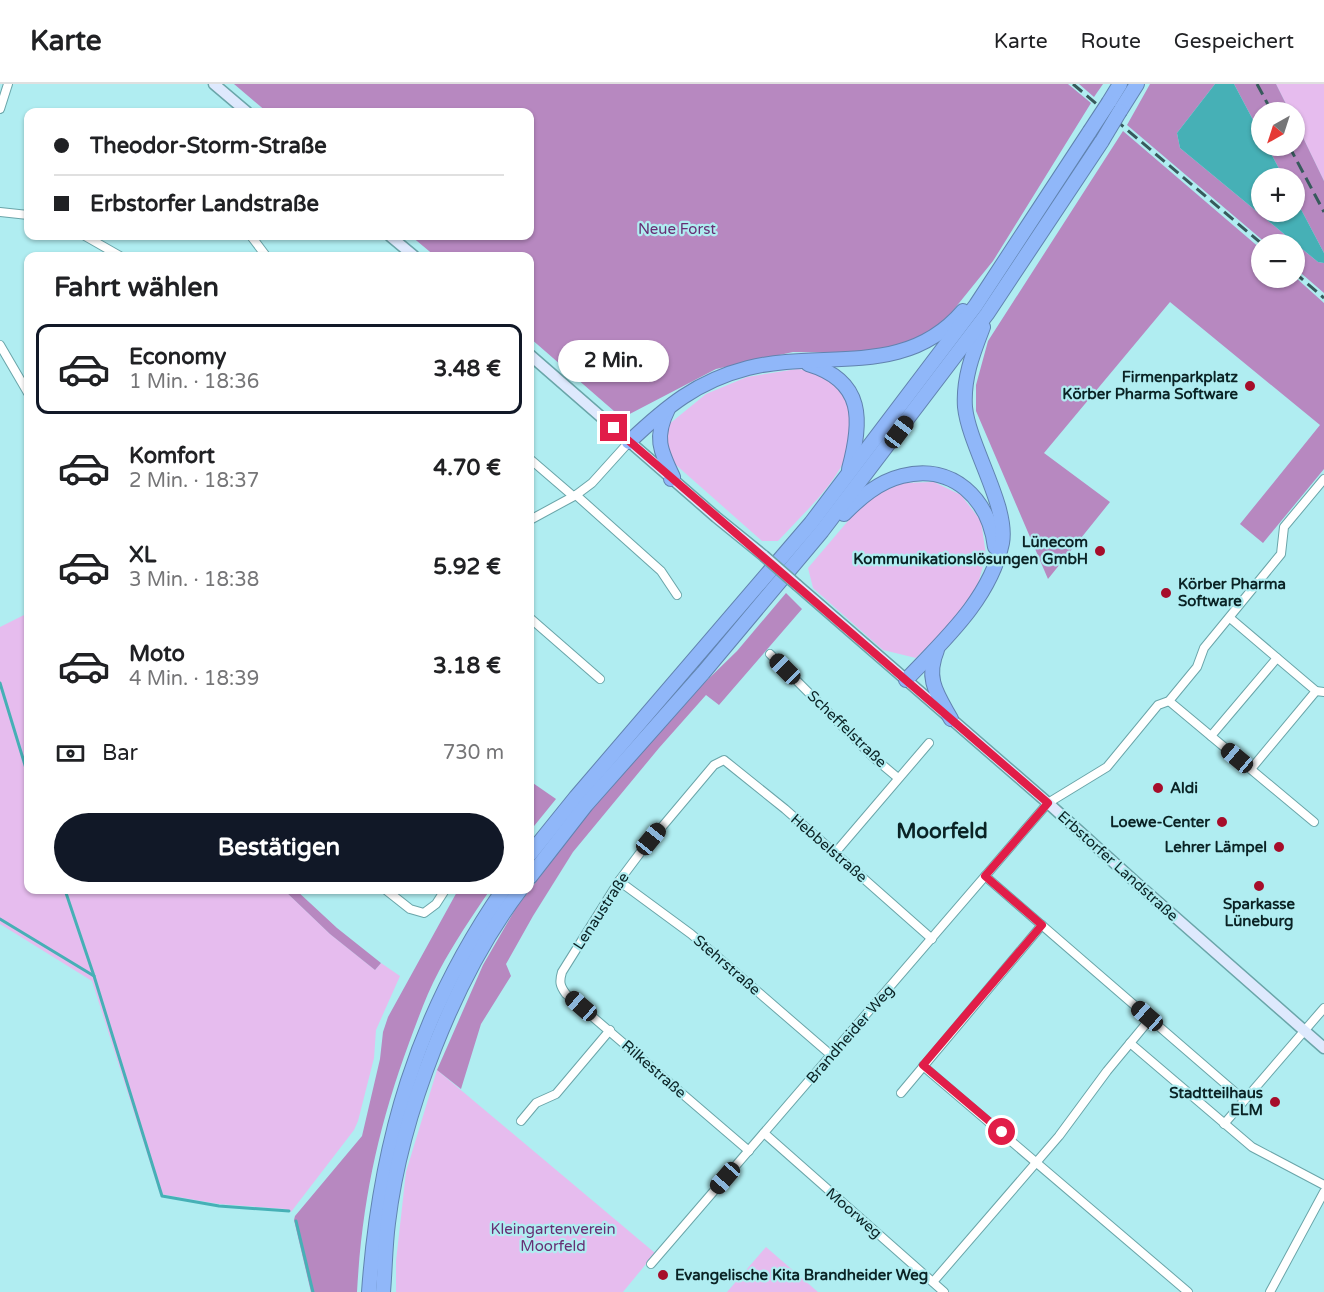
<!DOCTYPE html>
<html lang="de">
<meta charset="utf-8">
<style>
:root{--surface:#fff;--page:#f2f2f2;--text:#202124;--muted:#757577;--line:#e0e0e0;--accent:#111827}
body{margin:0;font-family:"Varela Round",sans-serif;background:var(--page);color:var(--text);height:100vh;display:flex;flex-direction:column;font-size:22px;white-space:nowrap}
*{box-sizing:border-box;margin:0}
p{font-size:20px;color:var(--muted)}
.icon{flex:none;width:33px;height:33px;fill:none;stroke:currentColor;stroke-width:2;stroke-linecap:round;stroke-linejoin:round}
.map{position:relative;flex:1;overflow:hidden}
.panel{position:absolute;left:24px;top:168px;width:510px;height:642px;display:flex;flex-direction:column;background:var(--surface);border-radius:12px;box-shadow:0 2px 4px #0004}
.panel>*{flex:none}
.guide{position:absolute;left:24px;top:24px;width:510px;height:132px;border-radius:12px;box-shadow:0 2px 4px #0004;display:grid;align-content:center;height:132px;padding:0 30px;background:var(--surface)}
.needle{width:39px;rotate:219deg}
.buttons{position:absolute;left:1251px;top:18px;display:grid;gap:12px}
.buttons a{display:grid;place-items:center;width:54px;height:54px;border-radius:50%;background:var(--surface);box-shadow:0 2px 4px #0004;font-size:30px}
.end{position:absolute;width:27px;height:27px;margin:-14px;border:8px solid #e11d48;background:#fff;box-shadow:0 0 0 3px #fff}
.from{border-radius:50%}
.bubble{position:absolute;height:42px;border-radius:21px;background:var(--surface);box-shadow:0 2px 4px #0004;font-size:20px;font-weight:800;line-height:42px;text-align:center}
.car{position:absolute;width:18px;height:36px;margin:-18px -9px;border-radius:8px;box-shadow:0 0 4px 2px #0007;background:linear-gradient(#222 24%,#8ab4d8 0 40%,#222 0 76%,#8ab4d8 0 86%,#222 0)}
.guide b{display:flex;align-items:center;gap:21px;height:57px;font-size:22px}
.guide b+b{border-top:2px solid var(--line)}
.guide i{width:15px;height:15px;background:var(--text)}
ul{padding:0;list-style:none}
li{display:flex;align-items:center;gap:18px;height:90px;margin:0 12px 9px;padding:0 18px;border:3px solid transparent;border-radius:12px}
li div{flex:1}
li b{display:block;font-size:22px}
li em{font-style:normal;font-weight:800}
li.active{border-color:var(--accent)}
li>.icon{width:54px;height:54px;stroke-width:1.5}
h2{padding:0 30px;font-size:27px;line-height:72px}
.pay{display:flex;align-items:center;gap:15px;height:66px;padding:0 30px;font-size:22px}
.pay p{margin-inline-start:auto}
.button{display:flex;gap:12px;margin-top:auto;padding:12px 30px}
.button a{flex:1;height:69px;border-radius:36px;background:var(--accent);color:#fff;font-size:24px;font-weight:800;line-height:69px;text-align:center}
header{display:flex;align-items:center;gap:36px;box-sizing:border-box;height:84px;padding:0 30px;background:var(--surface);border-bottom:2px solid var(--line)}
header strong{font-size:28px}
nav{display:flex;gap:33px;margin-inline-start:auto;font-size:21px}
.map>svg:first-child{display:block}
</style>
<header>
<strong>Karte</strong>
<nav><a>Karte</a><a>Route</a><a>Gespeichert</a></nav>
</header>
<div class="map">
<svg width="1324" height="1208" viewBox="0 0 1324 1208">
<rect width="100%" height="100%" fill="#b0edf1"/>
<g fill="#e6bcee">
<polygon points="1276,0 1324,0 1324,97 1295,37 1294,28 1290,28"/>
<path d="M797 285C805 286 813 287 820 290 846 303 854 330 849 357 847 364 847 373 843 379 829 407 799 434 778 457H762L667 373 668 341 706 310 747 293Z"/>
<polygon points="934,398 961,411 981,437 986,471 978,500 956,535 916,574 883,566 813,504 808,484 865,417 901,399"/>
<polygon points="28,529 28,806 284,806 330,850 375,886 381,879 400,892 376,946 374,974 358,1037 354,1046 291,1128 285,1125 219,1120 160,1110 92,897 0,840 0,543"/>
<polygon points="437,986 655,1169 623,1208 396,1208 396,1177 406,1088"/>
<polygon points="766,1163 818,1208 727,1208"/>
</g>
<g fill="#b788c0">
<polygon points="234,0 1068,0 1091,19 993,177 951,229 937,242 920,253 902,260 864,269 793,268 716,285 622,334 530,254 530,172 435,172 411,152 530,152 530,28 267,28"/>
<polygon points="1079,0 1103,0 1094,13"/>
<polygon points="1150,0 1215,0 1177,49 1180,64 1318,178 1324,179 1324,209 1295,184 1294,160 1267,160 1127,41"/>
<polygon points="1234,0 1276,0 1290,28 1262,28 1261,51"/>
<polygon points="1295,37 1324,97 1324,169 1295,114 1294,94 1284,94 1267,62 1294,62"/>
<polygon points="1123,47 1261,165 1262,194 1295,193 1324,219 1324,385 1263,459 1240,440 1320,341 1170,218 1044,369 1110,418 1048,495 976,327 976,301 988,257"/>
<polygon points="786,509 802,525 719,621 706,611 659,664 573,768 533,832 506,880 511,892 481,940 461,1005 437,986 483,881 516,824 599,715 696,607 737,567"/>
<polygon points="530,697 556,715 530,747"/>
<polygon points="284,806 296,806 337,844 381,879 375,886 330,850"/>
<path d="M458 806H490C472 832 454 859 439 887 427 909 418 935 409 959 378 1043 362 1118 357 1208H311L294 1136 295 1132 362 1052 380 975 383 948 388 933Z"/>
</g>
<polygon fill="#46b0b6" points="1215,0 1234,0 1261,51 1262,62 1267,62 1284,94 1262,94 1262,128 1294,128 1295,114 1324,169 1324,179 1318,178 1180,64 1177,49"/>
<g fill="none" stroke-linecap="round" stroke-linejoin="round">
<g stroke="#46b0b6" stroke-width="3">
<polyline points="0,599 28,691"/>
<polyline points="65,806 94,892 162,1112 219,1122 289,1127"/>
<polyline points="0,835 94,892"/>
<polyline points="296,1137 313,1208"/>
</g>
<defs>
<g id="street">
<polyline points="0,25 8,0"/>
<polyline points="0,128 28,131"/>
<polyline points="85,152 120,172"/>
<polyline points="251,152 266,172"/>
<polyline points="0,261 28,309"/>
<polyline points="530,375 573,412"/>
<polyline points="576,411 661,487 677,511"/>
<polyline points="530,436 576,411 592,399 629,358"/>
<polyline points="530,534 600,595"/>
<polyline points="1230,534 1316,607 1324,608"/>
<polyline points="770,570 873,673 898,694"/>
<polyline points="1169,617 1314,738"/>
<polyline points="1211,652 1277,574"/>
<polyline points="1251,685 1316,607"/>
<polyline points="835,769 929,659"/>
<polyline points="985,792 1244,1016"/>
<polyline points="619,797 691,850 831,971"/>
<polyline points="386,806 410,825 424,829 436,820 445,806"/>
<polyline points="1130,959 1252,1063 1324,1101"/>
<polyline points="923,982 1188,1208"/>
<polyline points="901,1009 1042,841"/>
<polyline points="521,1037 536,1019 556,1010 610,946"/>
<polyline points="1224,1040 1324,924"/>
<polyline points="764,1049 944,1208"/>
<path d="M749 1067 566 910C560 902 559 898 562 888L619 797 640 769 714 681 724 676 785 725 932 855"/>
<polyline points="651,1180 1048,719 1107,683 1158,621 1169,617 1197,583 1204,564 1281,470 1284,443 1324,395"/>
<polyline points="933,1198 1059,1052 1107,987 1150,935"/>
<polyline points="1270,1208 1324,1108"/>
</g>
<g id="secondary">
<polyline points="214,0 247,28"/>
<polyline points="390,152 414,172"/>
<polyline points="530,271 716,433 764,472"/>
<polyline points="797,501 1048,719 1141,803 1324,964"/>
</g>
<g id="highway">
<polyline points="1109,18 1120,0"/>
<polyline points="1120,27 1137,0"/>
<path d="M808 280C865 297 862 337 849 385"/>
<path d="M668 325C654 353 660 366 673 393L671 395"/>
<path d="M629 358C666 323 697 297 748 284 823 265 905 295 963 227"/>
<path d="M844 430C860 414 878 398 902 392 953 379 989 415 995 463"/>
<path d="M937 566C925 595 937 610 951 635"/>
<path d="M906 596C944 556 990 515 1002 459 1009 423 969 362 965 323 963 294 973 269 983 243"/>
<polyline points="530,770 576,713 811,439 976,221 1090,47"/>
<polyline points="530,793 586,721 703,589 822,447 987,230 1102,57"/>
<path d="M369 1208C380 1057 417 931 503 806"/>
<path d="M383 1208C385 1185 385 1162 388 1139 401 1031 454 893 520 806"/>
</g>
</defs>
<use href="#street" stroke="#6aa5a9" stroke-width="10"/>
<use href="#secondary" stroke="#6aa5a9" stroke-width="13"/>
<use href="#highway" stroke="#6183af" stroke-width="16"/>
<use href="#street" stroke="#fff" stroke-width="8"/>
<use href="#secondary" stroke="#dee9fd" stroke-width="10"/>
<use href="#highway" stroke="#90b7f9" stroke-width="14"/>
<g stroke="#375a5c" stroke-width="3" stroke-dasharray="12 6" stroke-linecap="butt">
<polyline points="1073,0 1262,160"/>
<polyline points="1257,0 1272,28"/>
<polyline points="1289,62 1324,128"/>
<polyline points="1294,188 1324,214"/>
</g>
<defs>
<polyline id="secondary-bridge" points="764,472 797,501"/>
<g id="highway-bridge">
<polyline points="1090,47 1109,18"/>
<polyline points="1102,57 1120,27"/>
</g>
</defs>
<use href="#secondary-bridge" stroke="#6aa5a9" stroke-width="13" stroke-linecap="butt"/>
<use href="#highway-bridge" stroke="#6183af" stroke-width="16" stroke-linecap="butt"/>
<use href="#secondary-bridge" stroke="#dee9fd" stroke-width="10"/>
<use href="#highway-bridge" stroke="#90b7f9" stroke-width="14"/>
</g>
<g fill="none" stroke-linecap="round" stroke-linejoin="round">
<polyline stroke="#e11d48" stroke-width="8" points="614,344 1048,719 985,792 1042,841 923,981 1002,1048"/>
</g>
<g fill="#a60d2a" stroke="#b0edf1" stroke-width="2">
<circle cx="1250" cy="302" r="6"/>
<circle cx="1100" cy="467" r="6"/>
<circle cx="1166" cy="509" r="6"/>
<circle cx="1158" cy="704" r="6"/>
<circle cx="1222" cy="738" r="6"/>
<circle cx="1279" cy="763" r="6"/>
<circle cx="1259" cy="802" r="6"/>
<circle cx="1275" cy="1018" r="6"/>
<circle cx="663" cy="1191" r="6"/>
</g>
<g text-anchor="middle" stroke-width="4.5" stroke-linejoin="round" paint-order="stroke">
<g font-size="15" fill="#672e73" stroke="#b0edf1">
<text x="677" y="150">Neue Forst</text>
<text x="553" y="1150">Kleingartenverein<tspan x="553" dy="17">Moorfeld</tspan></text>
</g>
<g font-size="15" font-weight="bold" fill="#0a2325" stroke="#b0edf1" text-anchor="end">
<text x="1238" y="298">Firmenparkplatz<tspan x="1238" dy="17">Körber Pharma Software</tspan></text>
<text x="1088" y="463">Lünecom<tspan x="1088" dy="17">Kommunikationslösungen GmbH</tspan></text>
<text x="1178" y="505" text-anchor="start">Körber Pharma<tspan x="1178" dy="17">Software</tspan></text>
<text x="1170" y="709" text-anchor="start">Aldi</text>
<text x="1210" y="743">Loewe-Center</text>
<text x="1267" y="768">Lehrer Lämpel</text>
<text x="1259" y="825" text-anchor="middle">Sparkasse<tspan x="1259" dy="17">Lüneburg</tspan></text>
<text x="1263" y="1014">Stadtteilhaus<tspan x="1263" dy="17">ELM</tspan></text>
<text x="675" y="1196" text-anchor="start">Evangelische Kita Brandheider Weg</text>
</g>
<g font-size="15" fill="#0a2325" stroke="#b0edf1">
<text transform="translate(847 645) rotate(44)" y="5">Scheffelstraße</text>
<text transform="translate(829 764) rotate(41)" y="5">Hebbelstraße</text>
<text transform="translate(1118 782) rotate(42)" y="5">Erbstorfer Landstraße</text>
<text transform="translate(601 827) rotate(-57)" y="5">Lenaustraße</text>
<text transform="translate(727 881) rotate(41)" y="5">Stehrstraße</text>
<text transform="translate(850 950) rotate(-49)" y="5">Brandheider Weg</text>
<text transform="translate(654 985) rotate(41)" y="5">Rilkestraße</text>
<text transform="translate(854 1129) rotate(41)" y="5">Moorweg</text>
</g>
<g font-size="21" font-weight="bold" fill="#0a2325" stroke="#b0edf1">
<text x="942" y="754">Moorfeld</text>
</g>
</g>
</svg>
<div class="buttons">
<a><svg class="needle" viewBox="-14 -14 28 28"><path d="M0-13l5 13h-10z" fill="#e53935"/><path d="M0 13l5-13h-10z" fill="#757577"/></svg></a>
<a>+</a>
<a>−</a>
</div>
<i class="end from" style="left:1002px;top:1048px"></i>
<i class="end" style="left:614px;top:344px"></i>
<div class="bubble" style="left:558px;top:256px;width:111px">2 Min.</div>
<i class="car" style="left:899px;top:348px;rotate:37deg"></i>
<i class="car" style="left:785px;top:585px;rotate:315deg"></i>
<i class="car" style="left:1237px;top:674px;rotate:310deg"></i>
<i class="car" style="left:651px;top:755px;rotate:39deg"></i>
<i class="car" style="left:581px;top:922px;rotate:311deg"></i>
<i class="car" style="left:1147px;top:932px;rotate:311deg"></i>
<i class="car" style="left:725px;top:1094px;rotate:221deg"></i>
<div class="guide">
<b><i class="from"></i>Theodor-Storm-Straße</b>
<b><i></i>Erbstorfer Landstraße</b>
</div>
<section class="panel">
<h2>Fahrt wählen</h2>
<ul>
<li class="active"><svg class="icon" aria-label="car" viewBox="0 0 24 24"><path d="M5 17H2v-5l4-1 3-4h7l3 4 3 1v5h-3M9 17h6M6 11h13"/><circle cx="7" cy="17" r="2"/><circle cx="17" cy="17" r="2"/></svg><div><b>Economy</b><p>1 Min. · 18:36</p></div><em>3.48 €</em></li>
<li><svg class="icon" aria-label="car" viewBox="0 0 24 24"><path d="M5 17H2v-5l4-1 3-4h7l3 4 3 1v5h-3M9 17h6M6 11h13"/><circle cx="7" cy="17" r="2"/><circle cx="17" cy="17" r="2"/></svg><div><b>Komfort</b><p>2 Min. · 18:37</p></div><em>4.70 €</em></li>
<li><svg class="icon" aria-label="car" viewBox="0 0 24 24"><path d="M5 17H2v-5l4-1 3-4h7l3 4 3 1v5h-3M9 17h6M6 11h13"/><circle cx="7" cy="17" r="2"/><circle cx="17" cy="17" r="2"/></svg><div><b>XL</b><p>3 Min. · 18:38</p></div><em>5.92 €</em></li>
<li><svg class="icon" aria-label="car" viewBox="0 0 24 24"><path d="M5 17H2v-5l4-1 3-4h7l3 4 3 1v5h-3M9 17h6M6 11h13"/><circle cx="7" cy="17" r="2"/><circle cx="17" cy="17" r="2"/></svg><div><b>Moto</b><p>4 Min. · 18:39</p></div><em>3.18 €</em></li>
</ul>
<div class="pay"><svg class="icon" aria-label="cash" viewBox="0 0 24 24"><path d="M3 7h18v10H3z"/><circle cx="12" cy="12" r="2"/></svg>Bar<p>730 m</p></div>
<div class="button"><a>Bestätigen</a></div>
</section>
</div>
